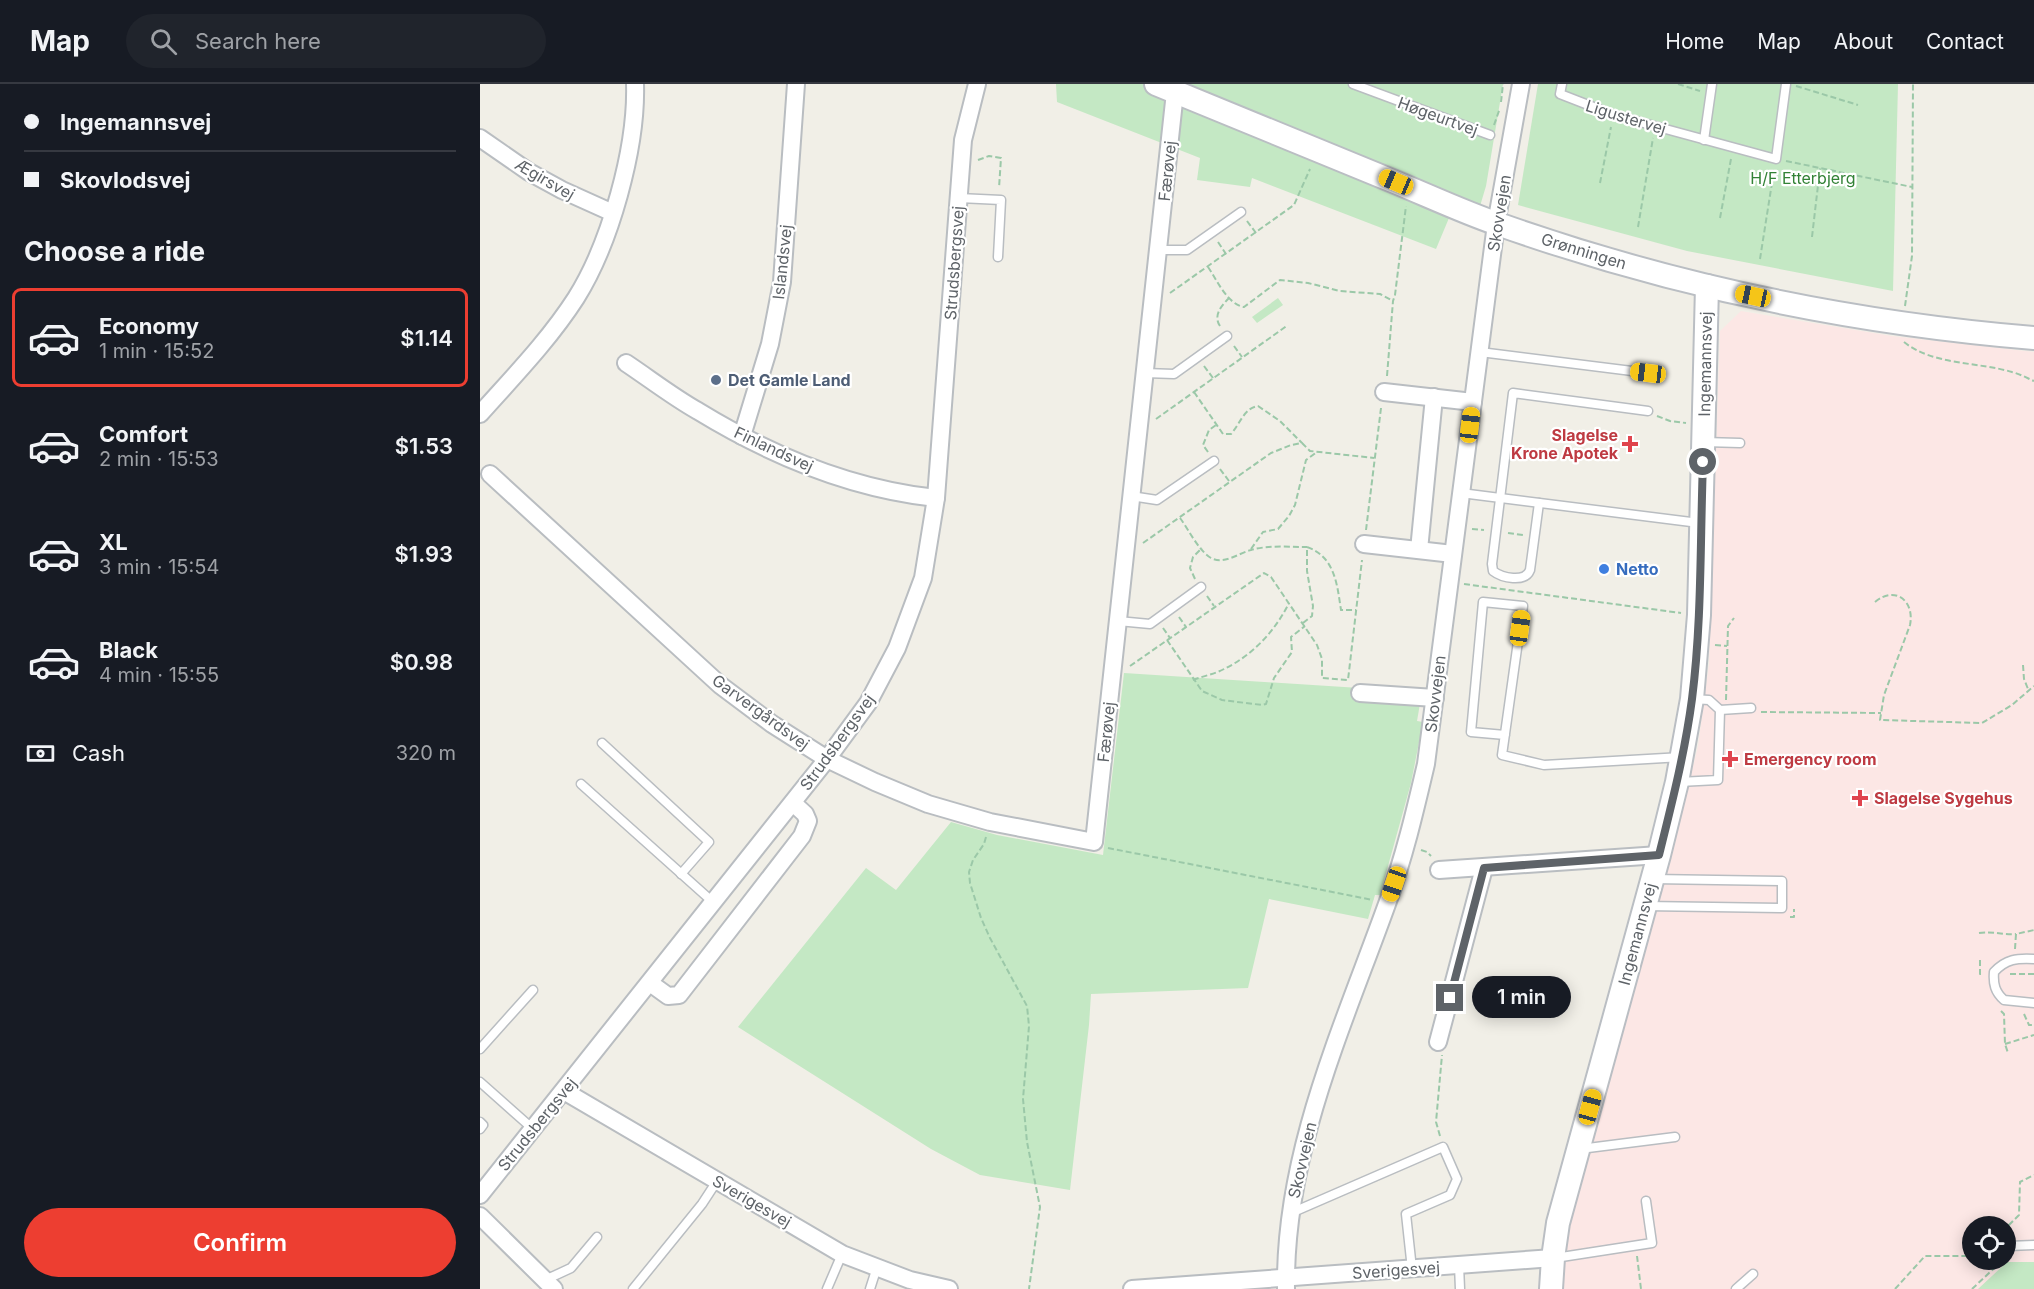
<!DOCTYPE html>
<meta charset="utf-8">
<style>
:root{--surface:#171b24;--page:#20242c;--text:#f1f3f6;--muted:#9ea1a6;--line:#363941;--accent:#ed3e31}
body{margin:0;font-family:Inter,sans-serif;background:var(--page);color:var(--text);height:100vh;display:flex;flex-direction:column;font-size:22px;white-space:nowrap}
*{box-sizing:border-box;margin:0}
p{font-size:20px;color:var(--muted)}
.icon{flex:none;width:33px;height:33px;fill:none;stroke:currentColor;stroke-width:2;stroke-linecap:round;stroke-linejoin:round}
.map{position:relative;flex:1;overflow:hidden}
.details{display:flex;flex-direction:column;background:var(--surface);width:480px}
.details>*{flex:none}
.hud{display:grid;align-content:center;height:132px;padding:0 24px;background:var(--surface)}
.tools{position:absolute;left:1482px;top:1132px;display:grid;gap:12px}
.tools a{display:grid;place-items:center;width:54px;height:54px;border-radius:50%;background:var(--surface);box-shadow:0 3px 15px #0003;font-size:30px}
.end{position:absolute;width:27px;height:27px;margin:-14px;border:8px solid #5e6368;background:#fff;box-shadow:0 0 0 3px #fff}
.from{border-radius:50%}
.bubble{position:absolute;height:42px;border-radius:21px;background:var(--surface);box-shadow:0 3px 15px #0003;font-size:20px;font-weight:600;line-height:42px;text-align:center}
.car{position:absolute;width:18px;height:36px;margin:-18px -9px;border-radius:8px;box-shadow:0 0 4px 2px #0007;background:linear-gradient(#f5c518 24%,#345 0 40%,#f5c518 0 76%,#345 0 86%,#f5c518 0)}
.hud b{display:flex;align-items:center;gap:21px;height:57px;font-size:22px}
.hud b+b{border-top:2px solid var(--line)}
.hud i{width:15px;height:15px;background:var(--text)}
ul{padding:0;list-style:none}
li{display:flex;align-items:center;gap:18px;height:99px;margin:0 12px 9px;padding:0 12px;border:3px solid transparent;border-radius:9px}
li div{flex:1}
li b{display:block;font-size:22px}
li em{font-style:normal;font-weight:600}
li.current{border-color:var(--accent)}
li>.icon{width:54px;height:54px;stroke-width:1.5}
h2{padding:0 24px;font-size:27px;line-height:72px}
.pay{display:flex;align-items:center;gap:15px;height:66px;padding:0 24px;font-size:22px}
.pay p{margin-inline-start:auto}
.action{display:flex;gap:12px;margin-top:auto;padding:12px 24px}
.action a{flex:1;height:69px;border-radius:36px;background:var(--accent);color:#fff;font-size:24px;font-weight:600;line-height:69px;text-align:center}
header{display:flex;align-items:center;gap:36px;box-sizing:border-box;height:84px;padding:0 30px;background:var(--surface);border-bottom:2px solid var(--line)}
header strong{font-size:28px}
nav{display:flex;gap:33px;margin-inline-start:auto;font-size:21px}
.search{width:420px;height:54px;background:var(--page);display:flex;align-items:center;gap:15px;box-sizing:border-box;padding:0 21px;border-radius:33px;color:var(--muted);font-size:22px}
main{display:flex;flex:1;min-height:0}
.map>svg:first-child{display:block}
</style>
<header>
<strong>Map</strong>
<div class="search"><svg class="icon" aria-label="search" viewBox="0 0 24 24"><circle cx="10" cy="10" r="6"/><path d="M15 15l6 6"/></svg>Search here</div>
<nav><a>Home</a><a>Map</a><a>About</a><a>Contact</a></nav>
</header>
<main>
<section class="details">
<div class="hud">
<b><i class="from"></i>Ingemannsvej</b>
<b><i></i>Skovlodsvej</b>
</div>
<h2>Choose a ride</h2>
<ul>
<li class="current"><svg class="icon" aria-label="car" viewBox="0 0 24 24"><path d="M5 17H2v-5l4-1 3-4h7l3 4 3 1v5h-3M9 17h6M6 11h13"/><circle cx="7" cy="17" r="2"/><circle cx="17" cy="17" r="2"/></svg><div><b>Economy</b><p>1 min · 15:52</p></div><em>$1.14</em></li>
<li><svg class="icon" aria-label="car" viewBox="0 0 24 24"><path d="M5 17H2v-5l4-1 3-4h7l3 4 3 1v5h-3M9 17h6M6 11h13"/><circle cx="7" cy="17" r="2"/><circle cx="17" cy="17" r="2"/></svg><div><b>Comfort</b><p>2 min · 15:53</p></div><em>$1.53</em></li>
<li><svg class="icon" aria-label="car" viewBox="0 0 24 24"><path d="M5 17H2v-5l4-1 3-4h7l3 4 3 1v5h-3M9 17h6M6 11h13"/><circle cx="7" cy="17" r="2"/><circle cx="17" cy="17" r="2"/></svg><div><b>XL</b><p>3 min · 15:54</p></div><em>$1.93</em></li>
<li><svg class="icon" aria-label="car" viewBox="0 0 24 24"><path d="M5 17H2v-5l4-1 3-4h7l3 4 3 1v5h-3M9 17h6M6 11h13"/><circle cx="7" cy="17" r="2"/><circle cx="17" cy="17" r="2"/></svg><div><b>Black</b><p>4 min · 15:55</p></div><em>$0.98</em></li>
</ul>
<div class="pay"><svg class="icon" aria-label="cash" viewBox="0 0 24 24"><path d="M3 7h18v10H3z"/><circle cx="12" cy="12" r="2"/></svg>Cash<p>320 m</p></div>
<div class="action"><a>Confirm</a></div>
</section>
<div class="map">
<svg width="1554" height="1205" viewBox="0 0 1554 1205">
<rect width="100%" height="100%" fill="#f1efe7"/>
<path fill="#fce7e5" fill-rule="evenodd" d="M1261 227 1412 252 1554 268V1205H1081L1083 1167 1095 1109 1193 766 1218 662 1229 580 1240 247ZM1492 1143H1526V1176H1492Z"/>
<g fill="#c4e8c4">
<polygon points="576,0 1023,0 1006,102 995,139 969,134 956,165 772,94 770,103 717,96 720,74 577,18"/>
<polygon points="1058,0 1418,0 1413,207 1207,167 1038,121"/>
<polygon points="798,214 803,221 777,239 772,233"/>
<polygon points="644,589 942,608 937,637 943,638 931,699 900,811 895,811 888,835 789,815 768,904 611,910 609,941 590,1106 500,1091 451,1065 258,943 386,784 416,806 471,738 517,751 623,771"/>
<polygon points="1527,1178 1554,1178 1554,1205 1498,1205"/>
</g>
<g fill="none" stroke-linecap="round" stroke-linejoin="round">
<defs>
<g id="lane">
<polyline points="873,0 1010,51"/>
<polyline points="1082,0 1080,10 1134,31 1296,75 1306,0"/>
<polyline points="1224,56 1232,0"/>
<polyline points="479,114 521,116 518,173"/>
<polyline points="678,166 707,166 761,128"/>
<polyline points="1000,268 1168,289"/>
<polyline points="665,289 694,290 747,252"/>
<polyline points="1224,358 1260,359"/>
<polyline points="981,409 1219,439"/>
<polyline points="651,412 677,416 734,377"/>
<path d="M1059 419 1050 486C1045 499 1022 494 1013 487L1012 480 1033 309 1168 327"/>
<polyline points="638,537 670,540 721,503"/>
<polyline points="1240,626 1271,624"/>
<polyline points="1025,651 991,648 1003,518 1043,522 1022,671 1064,681 1202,673"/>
<polyline points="122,659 229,758 201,790"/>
<polyline points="1199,698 1238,696 1240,626 1229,616 1212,615"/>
<polyline points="101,700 234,819"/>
<polyline points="1165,822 1302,824 1302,797 1173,795"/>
<path d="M1554 875C1537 874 1526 875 1514 888 1513 900 1515 908 1524 916L1554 919"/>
<polyline points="0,965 53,906"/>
<polyline points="0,998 53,1045"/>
<polyline points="0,1038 3,1041 0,1045"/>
<polyline points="1100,1065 1195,1053"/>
<polyline points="811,1129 963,1063 977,1095 970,1111 926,1130 932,1185"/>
<polyline points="1528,1162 1554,1161"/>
<polyline points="1075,1174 1172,1159 1166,1117"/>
<polyline points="979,1181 980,1205"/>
<polyline points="65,1196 91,1184 117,1153"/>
<polyline points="153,1205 222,1120 237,1097"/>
<polyline points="347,1205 362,1170"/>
<polyline points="390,1205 397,1183"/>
<polyline points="1256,1205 1273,1190"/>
</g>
<g id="street">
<polyline points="0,54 49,88 82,106 133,129"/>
<path d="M146 279C170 295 193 313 218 327 290 371 372 405 456 414"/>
<polyline points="904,308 993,318"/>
<path d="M0 330C33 293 69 256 96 214 130 160 157 64 155 0"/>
<polyline points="262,352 290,260 302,198 316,0"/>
<polyline points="10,390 240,601 292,640 347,675 395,698 448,720 510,738 614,758 695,8"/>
<polyline points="884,460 973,470"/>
<polyline points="939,466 954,313"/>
<polyline points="880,609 955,614"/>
<polyline points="959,786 1179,771"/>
<polyline points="170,899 188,912 199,911 322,752 328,737 325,730 313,719"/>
<polyline points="958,958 1004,784"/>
<polyline points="84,1007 362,1170 430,1196 469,1205"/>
<polyline points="0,1111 347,675 388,619 417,564 443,494 456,414 483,56 497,0"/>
<polyline points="0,1132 74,1205"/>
<polyline points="652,1205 1073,1174"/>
<path d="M806 1205C804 1070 862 945 907 820 924 774 935 727 946 680L1016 140 1041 0"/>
</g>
<g id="secondary">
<path d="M676 0C756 33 836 66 915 98 949 112 983 128 1018 140 1190 201 1372 239 1554 254"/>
<polyline points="1071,1205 1073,1174 1078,1139 1179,771 1197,698 1212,615 1219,531 1227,202"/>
</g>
</defs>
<use href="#lane" stroke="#b9bdc1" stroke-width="11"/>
<use href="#street" stroke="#b9bdc1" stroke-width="20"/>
<use href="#secondary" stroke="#babec3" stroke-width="26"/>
<g stroke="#9bc8a8" stroke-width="2" stroke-dasharray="6 3" stroke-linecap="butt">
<polyline points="1198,0 1220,7"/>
<polyline points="1316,2 1378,21"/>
<polyline points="1021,18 1023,0"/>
<polyline points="1014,41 1020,24"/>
<polyline points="498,76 509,72 521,74 519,104"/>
<polyline points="1306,77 1432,103"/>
<polyline points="1120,99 1131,43"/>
<polyline points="1240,134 1251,75"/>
<polyline points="767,137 776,149"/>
<polyline points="1158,143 1173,54"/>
<polyline points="1332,153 1340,84"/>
<polyline points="738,158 746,170"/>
<polyline points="1280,175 1294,86"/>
<path d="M728 183C737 196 747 220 764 223L800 196 828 199 860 207 900 210 913 217"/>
<polyline points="690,209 814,121 830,85"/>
<polyline points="1425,222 1432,172 1433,0"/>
<path d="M740 242C733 232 741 222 749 214"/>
<path d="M1424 258C1452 281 1499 278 1532 288 1540 290 1547 294 1554 297"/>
<polyline points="754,262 762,273"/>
<polyline points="724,282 733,294"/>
<polyline points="907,292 913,217 915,211 926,122"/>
<path d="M714 308 743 350H751C760 340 764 324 778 322L800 337 822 359"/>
<polyline points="1177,332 1190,337 1206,339"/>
<polyline points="676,335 808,241"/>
<polyline points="728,368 723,361 729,346 736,341"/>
<polyline points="740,385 749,397"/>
<path d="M700 434C709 446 718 466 731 474 744 481 759 469 771 466 788 461 809 463 827 463"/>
<polyline points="992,445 1004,446"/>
<polyline points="886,446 901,324"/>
<polyline points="1028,449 1043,451"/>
<polyline points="663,459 791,369 811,361 822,359 830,367 894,374"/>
<polyline points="771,465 783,448 798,445 809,432 815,421 826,376 837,368"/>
<polyline points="715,495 710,484 713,473 722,464"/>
<polyline points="984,500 1201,529"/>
<polyline points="727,512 734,522"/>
<path d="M1395 518C1415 501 1435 517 1430 541L1404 611 1400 636 1502 639 1532 621 1554 602"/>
<polyline points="699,533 706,543"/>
<path d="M823 539 832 532 833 522 827 487V463C855 473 857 500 861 526H876"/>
<polyline points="683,544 690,554"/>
<polyline points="687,556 722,607 742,616 782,621 786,620 794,594 812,568 811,553 825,542"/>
<polyline points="1235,561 1247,562"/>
<polyline points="1543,581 1544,595 1548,605"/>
<polyline points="650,582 784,489 791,493 837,561 842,575 842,594 868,596 882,476"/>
<path d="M713 596C723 592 735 590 744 585 773 571 795 547 809 519"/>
<polyline points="1246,616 1248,542 1254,534"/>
<polyline points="1281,628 1401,629"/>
<polyline points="506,753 504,760 493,776 489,788 490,799 501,834 510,854 547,922 549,942 543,1015 547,1058 560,1123 549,1205"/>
<polyline points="628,764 893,816"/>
<polyline points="941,766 947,768 951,772"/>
<polyline points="1310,833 1314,833 1314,825"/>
<path d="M1499 849C1513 847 1523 851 1536 850"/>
<polyline points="1535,865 1536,850 1554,846"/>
<polyline points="1500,876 1500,890 1503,890"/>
<polyline points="1530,890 1554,890"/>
<polyline points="1521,927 1524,930 1525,960 1528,969"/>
<polyline points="1544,930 1549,941 1554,941"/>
<polyline points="1525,960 1554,951"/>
<polyline points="960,1052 956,1038 962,971"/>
<polyline points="1528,1150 1528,1142 1539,1131 1540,1098 1554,1091"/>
<polyline points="1157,1172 1161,1205"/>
<polyline points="1415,1205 1445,1172 1492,1172"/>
<polyline points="1492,1205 1523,1176"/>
</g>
<use href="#lane" stroke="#fff" stroke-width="8"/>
<use href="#street" stroke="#fff" stroke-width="16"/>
<use href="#secondary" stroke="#fff" stroke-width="22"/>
</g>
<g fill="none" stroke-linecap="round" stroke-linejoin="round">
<path stroke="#5e6368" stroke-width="8" d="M970 914 1004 784 1179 771C1192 719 1205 668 1212 615 1222 537 1220 457 1223 378"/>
</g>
<circle fill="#5c6f8a" stroke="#fff" stroke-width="2" cx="236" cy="296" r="6"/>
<g fill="#e0444e" stroke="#fff" stroke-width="2">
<path d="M1147 351h6v6h6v6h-6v6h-6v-6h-6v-6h6z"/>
<path d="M1247 666h6v6h6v6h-6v6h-6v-6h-6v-6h6z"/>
<path d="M1377 705h6v6h6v6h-6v6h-6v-6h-6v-6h6z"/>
</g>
<circle fill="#3f7fe0" stroke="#fff" stroke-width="2" cx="1124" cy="485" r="6"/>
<g text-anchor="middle" stroke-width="4.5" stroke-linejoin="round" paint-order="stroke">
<g font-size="16" fill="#5e6368" stroke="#fff">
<text transform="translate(958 32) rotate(20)" y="6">Høgeurtvej</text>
<text transform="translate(1146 33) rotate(17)" y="6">Ligustervej</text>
<text transform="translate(687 87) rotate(-84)" y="6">Færøvej</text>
<text transform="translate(65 95) rotate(30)" y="6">Ægirsvej</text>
<text transform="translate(1019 129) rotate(-81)" y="6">Skovvejen</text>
<text transform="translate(1104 167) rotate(17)" y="6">Grønningen</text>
<text transform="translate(302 178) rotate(-84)" y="6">Islandsvej</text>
<text transform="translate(474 179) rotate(-86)" y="6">Strudsbergsvej</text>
<text transform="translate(1225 280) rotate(-89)" y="6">Ingemannsvej</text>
<text transform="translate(294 365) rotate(25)" y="6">Finlandsvej</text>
<text transform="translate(955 610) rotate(-83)" y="6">Skovvejen</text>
<text transform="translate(281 628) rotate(36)" y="6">Garvergårdsvej</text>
<text transform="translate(626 648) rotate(-84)" y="6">Færøvej</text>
<text transform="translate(357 658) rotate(-54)" y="6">Strudsbergsvej</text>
<text transform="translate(1157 850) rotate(-75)" y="6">Ingemannsvej</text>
<text transform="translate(57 1040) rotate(-51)" y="6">Strudsbergsvej</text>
<text transform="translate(822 1076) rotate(-77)" y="6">Skovvejen</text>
<text transform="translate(272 1117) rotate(30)" y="6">Sverigesvej</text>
<text transform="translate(916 1186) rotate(-4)" y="6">Sverigesvej</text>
</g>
<g font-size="16" fill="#328236" stroke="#fff">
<text x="1323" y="100">H/F Etterbjerg</text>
</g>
<g font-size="16" font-weight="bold" fill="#4e5e75" stroke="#fff" text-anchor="start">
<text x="248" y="302">Det Gamle Land</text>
</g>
<g font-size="16" font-weight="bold" fill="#be3a42" stroke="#fff" text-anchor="start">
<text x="1138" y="357" text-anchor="end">Slagelse<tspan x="1138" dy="18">Krone Apotek</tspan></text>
<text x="1264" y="681">Emergency room</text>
<text x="1394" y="720">Slagelse Sygehus</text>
</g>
<g font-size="16" font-weight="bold" fill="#366cbe" stroke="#fff" text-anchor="start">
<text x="1136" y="491">Netto</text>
</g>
</g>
</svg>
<div class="tools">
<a><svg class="icon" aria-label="locate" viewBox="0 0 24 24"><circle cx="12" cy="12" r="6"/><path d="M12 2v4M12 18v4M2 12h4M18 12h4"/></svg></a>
</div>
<i class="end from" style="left:1223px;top:378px"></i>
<i class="end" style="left:970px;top:914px"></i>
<div class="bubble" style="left:992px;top:892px;width:99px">1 min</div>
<i class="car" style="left:916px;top:98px;rotate:293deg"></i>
<i class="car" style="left:1273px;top:212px;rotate:282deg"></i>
<i class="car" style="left:1168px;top:289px;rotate:277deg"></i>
<i class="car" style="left:990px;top:341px;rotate:7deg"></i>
<i class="car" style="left:1040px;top:544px;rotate:8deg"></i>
<i class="car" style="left:914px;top:800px;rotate:199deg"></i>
<i class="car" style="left:1110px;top:1023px;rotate:15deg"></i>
</div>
</main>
